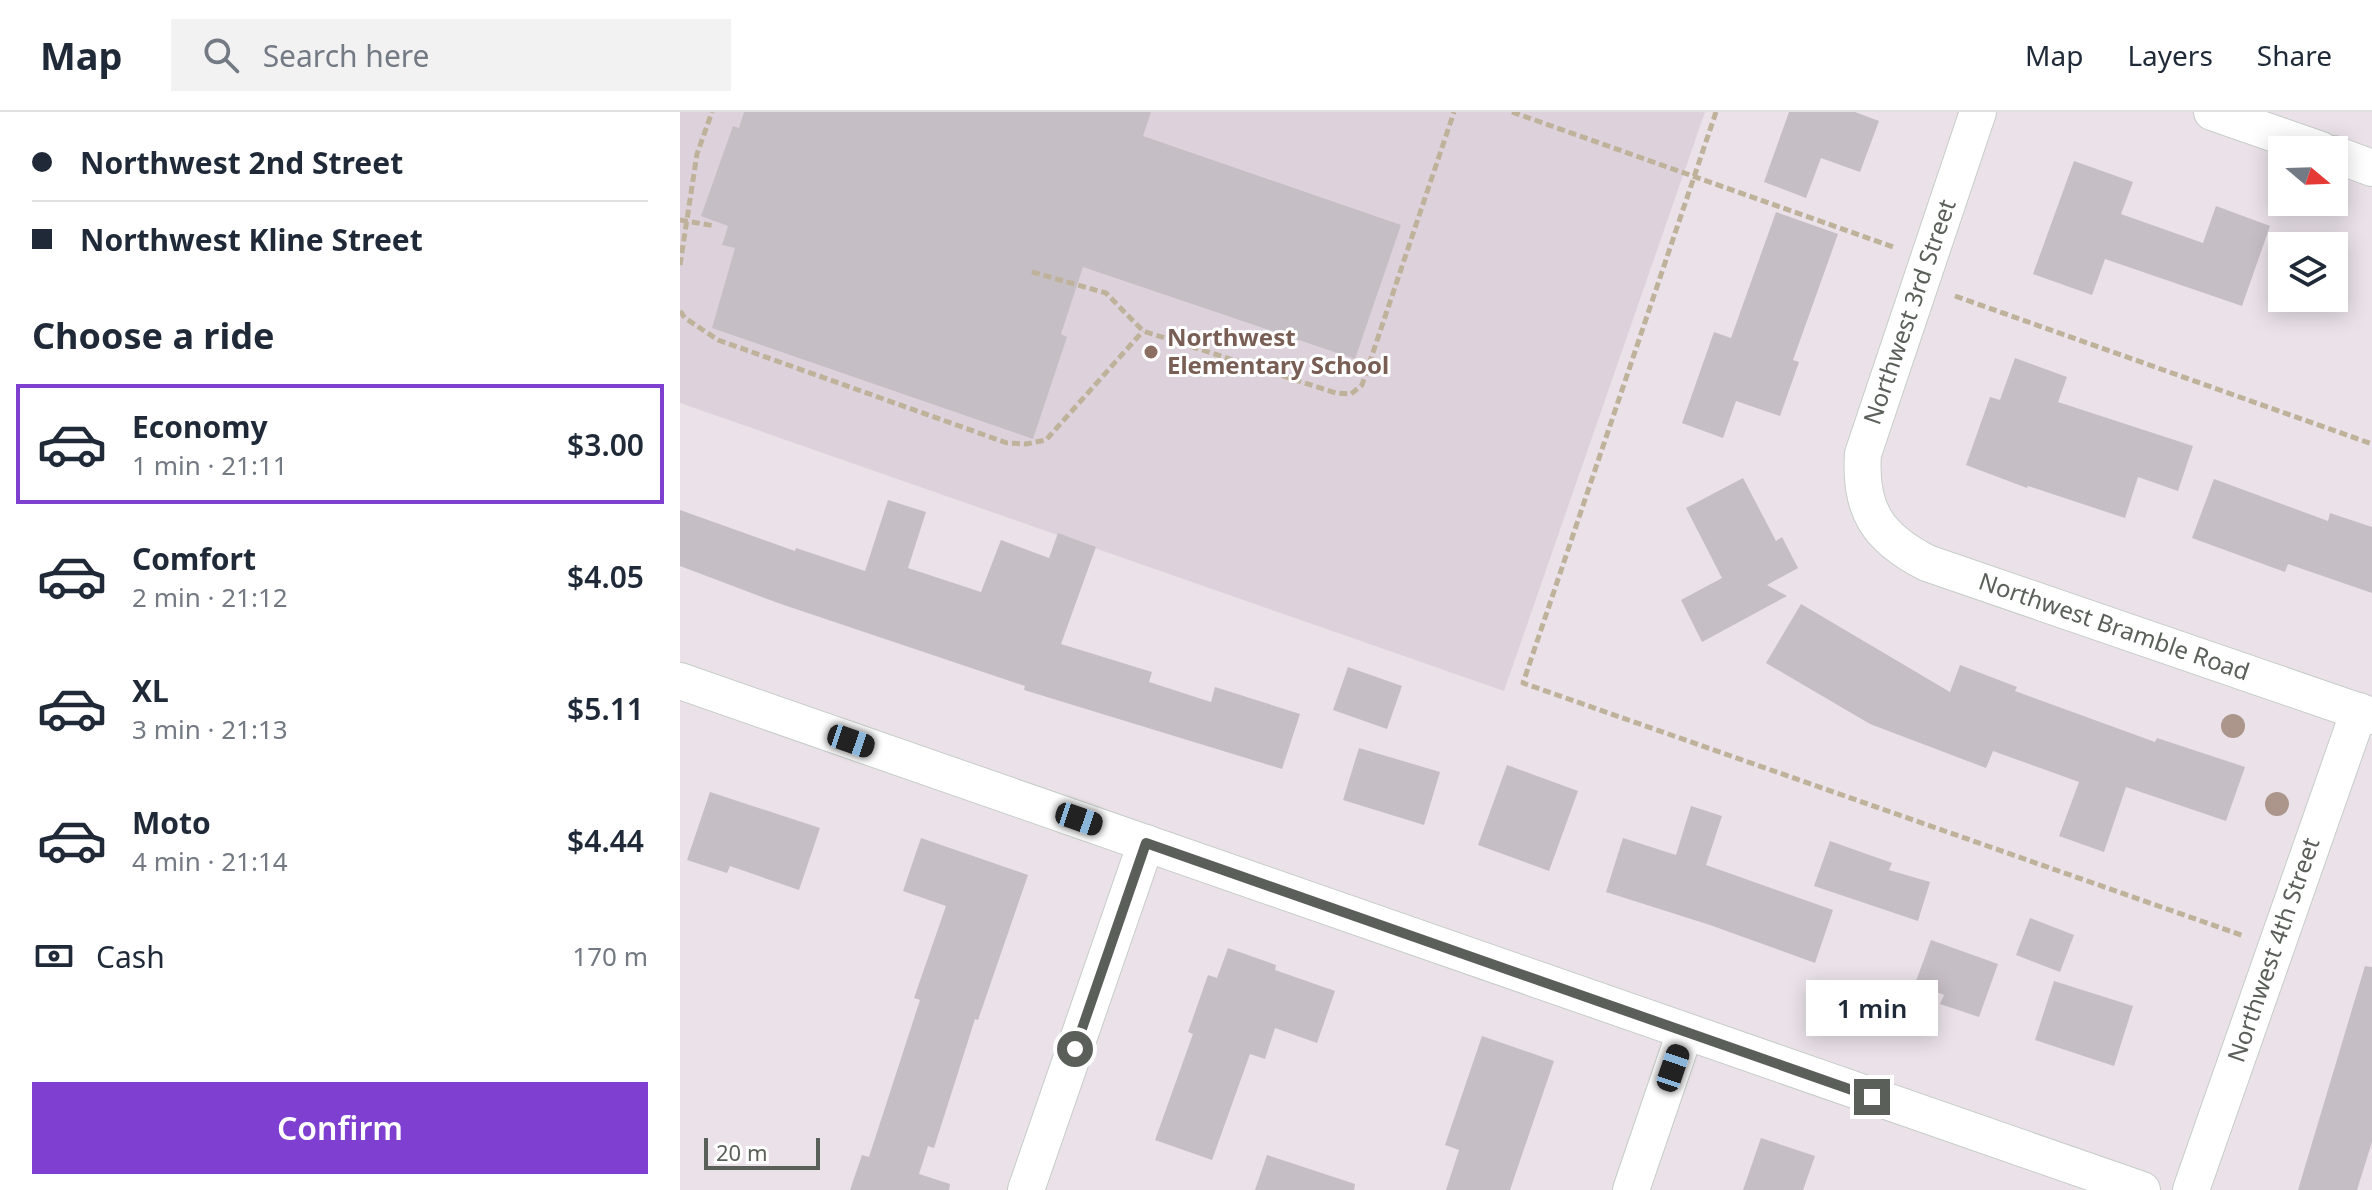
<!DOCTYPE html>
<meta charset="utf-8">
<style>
:root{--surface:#fff;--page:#f2f2f3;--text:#1f2937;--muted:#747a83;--line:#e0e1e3;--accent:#7f40d1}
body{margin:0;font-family:"Noto Sans",sans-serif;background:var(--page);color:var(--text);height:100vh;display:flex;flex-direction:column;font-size:30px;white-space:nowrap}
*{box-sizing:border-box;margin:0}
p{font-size:26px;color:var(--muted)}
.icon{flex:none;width:44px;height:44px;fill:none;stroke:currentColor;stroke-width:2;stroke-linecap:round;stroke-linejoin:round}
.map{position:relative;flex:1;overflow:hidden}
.details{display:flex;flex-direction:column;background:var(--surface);width:680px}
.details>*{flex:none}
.guide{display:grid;align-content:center;height:176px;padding:0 32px;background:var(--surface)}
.needle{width:52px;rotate:109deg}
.fabs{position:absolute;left:1588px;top:24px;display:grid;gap:16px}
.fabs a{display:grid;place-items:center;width:80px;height:80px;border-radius:0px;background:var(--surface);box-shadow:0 4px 20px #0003;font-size:40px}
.scale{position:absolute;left:24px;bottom:20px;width:116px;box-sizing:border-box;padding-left:8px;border:4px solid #5a6059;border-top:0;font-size:22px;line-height:28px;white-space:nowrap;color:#5a6059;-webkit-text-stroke:6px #fff;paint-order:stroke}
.end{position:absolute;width:36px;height:36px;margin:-18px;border:10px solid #5a6059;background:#fff;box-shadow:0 0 0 4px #fff}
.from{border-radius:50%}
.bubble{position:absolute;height:56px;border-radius:0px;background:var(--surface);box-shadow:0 4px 20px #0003;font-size:26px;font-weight:600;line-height:56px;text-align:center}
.car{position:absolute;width:24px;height:48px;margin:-24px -12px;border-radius:10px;box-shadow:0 0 6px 2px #0007;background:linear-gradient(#222 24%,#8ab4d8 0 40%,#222 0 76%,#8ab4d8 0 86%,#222 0)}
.guide b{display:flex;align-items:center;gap:28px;height:76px;font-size:30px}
.guide b+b{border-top:2px solid var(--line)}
.guide i{width:20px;height:20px;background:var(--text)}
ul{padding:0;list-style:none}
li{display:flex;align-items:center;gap:24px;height:120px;margin:0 16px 12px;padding:0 16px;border:4px solid transparent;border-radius:0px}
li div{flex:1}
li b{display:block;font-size:30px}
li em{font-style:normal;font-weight:600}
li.current{border-color:var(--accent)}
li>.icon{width:72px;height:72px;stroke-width:1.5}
h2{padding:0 32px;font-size:36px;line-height:96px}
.pay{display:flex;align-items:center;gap:20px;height:88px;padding:0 32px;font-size:30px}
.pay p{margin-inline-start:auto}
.primary-button{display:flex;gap:16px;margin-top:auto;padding:16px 32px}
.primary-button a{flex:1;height:92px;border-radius:0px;background:var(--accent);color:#fff;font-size:32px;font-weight:600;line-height:92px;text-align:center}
header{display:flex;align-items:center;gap:48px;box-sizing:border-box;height:112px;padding:0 40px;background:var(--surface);border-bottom:2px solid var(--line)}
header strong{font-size:38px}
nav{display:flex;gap:44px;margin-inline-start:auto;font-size:28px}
.search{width:560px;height:72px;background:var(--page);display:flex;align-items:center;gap:20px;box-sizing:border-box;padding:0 28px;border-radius:0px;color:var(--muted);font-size:30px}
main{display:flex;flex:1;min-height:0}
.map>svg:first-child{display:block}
</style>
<header>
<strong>Map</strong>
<div class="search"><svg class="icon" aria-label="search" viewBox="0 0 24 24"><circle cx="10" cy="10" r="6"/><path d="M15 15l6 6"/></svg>Search here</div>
<nav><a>Map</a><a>Layers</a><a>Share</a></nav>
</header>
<main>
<section class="details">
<div class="guide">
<b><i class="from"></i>Northwest 2nd Street</b>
<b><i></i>Northwest Kline Street</b>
</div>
<h2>Choose a ride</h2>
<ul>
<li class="current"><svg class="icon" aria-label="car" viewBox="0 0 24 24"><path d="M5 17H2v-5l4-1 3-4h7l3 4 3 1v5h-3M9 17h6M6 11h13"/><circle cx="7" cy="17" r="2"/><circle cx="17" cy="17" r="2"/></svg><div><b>Economy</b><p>1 min · 21:11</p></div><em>$3.00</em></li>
<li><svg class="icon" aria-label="car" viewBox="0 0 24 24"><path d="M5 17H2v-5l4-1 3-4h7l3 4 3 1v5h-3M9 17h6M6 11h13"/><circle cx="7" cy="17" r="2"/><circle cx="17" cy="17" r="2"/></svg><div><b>Comfort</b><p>2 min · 21:12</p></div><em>$4.05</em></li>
<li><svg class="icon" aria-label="car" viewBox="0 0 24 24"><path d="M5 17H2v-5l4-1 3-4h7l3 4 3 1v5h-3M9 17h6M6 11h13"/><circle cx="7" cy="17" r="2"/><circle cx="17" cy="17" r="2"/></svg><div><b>XL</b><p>3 min · 21:13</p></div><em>$5.11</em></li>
<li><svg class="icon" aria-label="car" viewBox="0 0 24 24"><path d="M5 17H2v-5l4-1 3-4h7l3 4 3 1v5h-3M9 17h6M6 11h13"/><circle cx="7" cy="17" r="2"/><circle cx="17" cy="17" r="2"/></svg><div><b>Moto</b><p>4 min · 21:14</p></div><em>$4.44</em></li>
</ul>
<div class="pay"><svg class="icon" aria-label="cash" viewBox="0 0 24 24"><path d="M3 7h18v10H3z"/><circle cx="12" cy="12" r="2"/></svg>Cash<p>170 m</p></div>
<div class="primary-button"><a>Confirm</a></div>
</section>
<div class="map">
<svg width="1692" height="1078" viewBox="0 0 1692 1078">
<rect width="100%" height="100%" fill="#eae1e9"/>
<polygon fill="#ddd2dc" points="0,0 1025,0 824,579 0,291"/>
<g fill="#c6bec5">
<polygon points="64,0 471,0 463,24 721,113 675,247 403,155 381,222 387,225 353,327 32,216 55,136 42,133 48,114 21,104 53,14 59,16"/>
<polygon points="1109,0 1175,0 1199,9 1180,60 1141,46 1126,86 1084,70"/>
<polygon points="1394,49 1453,70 1441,102 1523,131 1536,94 1590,114 1562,194 1425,147 1412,183 1353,162"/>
<polygon points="1096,100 1158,122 1113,248 1119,250 1100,304 1056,289 1043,326 1002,311 1034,220 1051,226"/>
<polygon points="1335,246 1387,265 1378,290 1513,334 1498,379 1458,365 1445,406 1348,374 1347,376 1286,353 1310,285 1320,288"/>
<polygon points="1063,366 1096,429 1102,425 1118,456 1087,473 1107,484 1022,530 1001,488 1042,466 1006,396"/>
<polygon points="1534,367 1648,409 1650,401 1692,415 1692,481 1608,452 1605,460 1512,426"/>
<polygon points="208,388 246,400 228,456 301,480 321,428 369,446 378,421 416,435 381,532 472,560 469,570 531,590 535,575 620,602 602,657 344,578 345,574 98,491 0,454 0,398 115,439 116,436 185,459"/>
<polygon points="1121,492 1270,580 1280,553 1337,575 1335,579 1475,630 1477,626 1565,655 1546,709 1446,675 1424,740 1379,724 1399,670 1313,639 1306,656 1190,612 1086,551"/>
<polygon points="668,555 722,574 707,617 653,598"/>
<polygon points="679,636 760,660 744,713 663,688"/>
<polygon points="827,653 898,679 869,759 798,733"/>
<polygon points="30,680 140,716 119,778 50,754 47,761 7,748"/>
<polygon points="1011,694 1042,704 1026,753 1153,798 1135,851 1030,813 926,780 943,726 996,743"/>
<polygon points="241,726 348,763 298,908 295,907 254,1036 248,1034 239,1062 270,1072 269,1078 170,1078 182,1043 189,1045 240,888 234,886 266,794 223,779"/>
<polygon points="1150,729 1212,751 1209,758 1250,770 1238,809 1134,774"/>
<polygon points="1350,806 1394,823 1380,860 1336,843"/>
<polygon points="1251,828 1318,852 1299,905 1260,892 1264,883 1235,872"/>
<polygon points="548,836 596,853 595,858 655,879 637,931 595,916 585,947 570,942 532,1048 475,1028 513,922 508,920 528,863 537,866"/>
<polygon points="1685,854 1692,855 1692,1030 1677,1078 1618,1078"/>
<polygon points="1374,869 1453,894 1434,954 1355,928"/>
<polygon points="802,924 874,949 830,1078 766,1078 779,1038 765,1033"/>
<polygon points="1081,1026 1135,1044 1123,1078 1063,1078"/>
<polygon points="587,1043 675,1072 674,1078 575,1078"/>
</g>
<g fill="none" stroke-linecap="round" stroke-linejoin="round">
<defs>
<g id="street">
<path d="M1298 0 1183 342C1179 398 1198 426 1247 451L1692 604"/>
<polyline points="1532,0 1641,38"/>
<polyline points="1654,42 1692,56"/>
<polyline points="0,569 1462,1078"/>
<polyline points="346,1078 466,731"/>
<polyline points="951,1078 1005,920"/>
<polyline points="1511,1078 1679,599"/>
</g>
</defs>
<use href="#street" stroke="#c7cdc8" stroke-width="38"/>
<g stroke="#bfb29a" stroke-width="5" stroke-dasharray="8 4" stroke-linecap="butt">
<polyline points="832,0 1216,136"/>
<polyline points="1036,0 843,571 1564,824"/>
<polyline points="0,108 35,114"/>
<polyline points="0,153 17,42 32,0"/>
<polyline points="352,160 426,181 463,219 656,281 671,282 682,273 774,0"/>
<polyline points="1275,184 1692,332"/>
<polyline points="0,199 5,206 38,228 327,331 346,332 366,328 463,219"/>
</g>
<use href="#street" stroke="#fff" stroke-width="36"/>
</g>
<g fill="#ac958b">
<circle cx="1553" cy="614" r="12"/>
<circle cx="1597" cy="692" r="12"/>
</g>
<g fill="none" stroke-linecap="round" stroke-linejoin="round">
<polyline stroke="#5a6059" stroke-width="10" points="395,937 466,731 1192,985"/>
</g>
<circle fill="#8d6e63" stroke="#fff" stroke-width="3" cx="471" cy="240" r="8"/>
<g text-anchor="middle" stroke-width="6" stroke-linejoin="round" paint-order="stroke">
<g font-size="24" fill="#5a6059" stroke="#fff">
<text transform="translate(1230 200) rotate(-71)" y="8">Northwest 3rd Street</text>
<text transform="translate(1434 515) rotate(19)" y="8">Northwest Bramble Road</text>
<text transform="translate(1594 838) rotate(-71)" y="8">Northwest 4th Street</text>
</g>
<g font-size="24" font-weight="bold" fill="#785e54" stroke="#fff" text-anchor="start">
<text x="487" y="234">Northwest<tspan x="487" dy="28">Elementary School</tspan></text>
</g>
</g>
</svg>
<div class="fabs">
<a><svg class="needle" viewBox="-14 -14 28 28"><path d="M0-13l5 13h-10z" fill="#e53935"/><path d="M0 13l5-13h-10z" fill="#747a83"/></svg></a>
<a><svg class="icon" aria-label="layers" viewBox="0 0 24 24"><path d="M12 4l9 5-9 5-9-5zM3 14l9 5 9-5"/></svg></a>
</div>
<div class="scale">20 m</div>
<i class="end from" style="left:395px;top:937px"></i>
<i class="end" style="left:1192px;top:985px"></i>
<div class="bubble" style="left:1126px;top:868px;width:132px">1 min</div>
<i class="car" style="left:171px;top:629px;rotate:109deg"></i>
<i class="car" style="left:399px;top:707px;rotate:109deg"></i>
<i class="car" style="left:993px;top:956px;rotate:19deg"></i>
</div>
</main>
